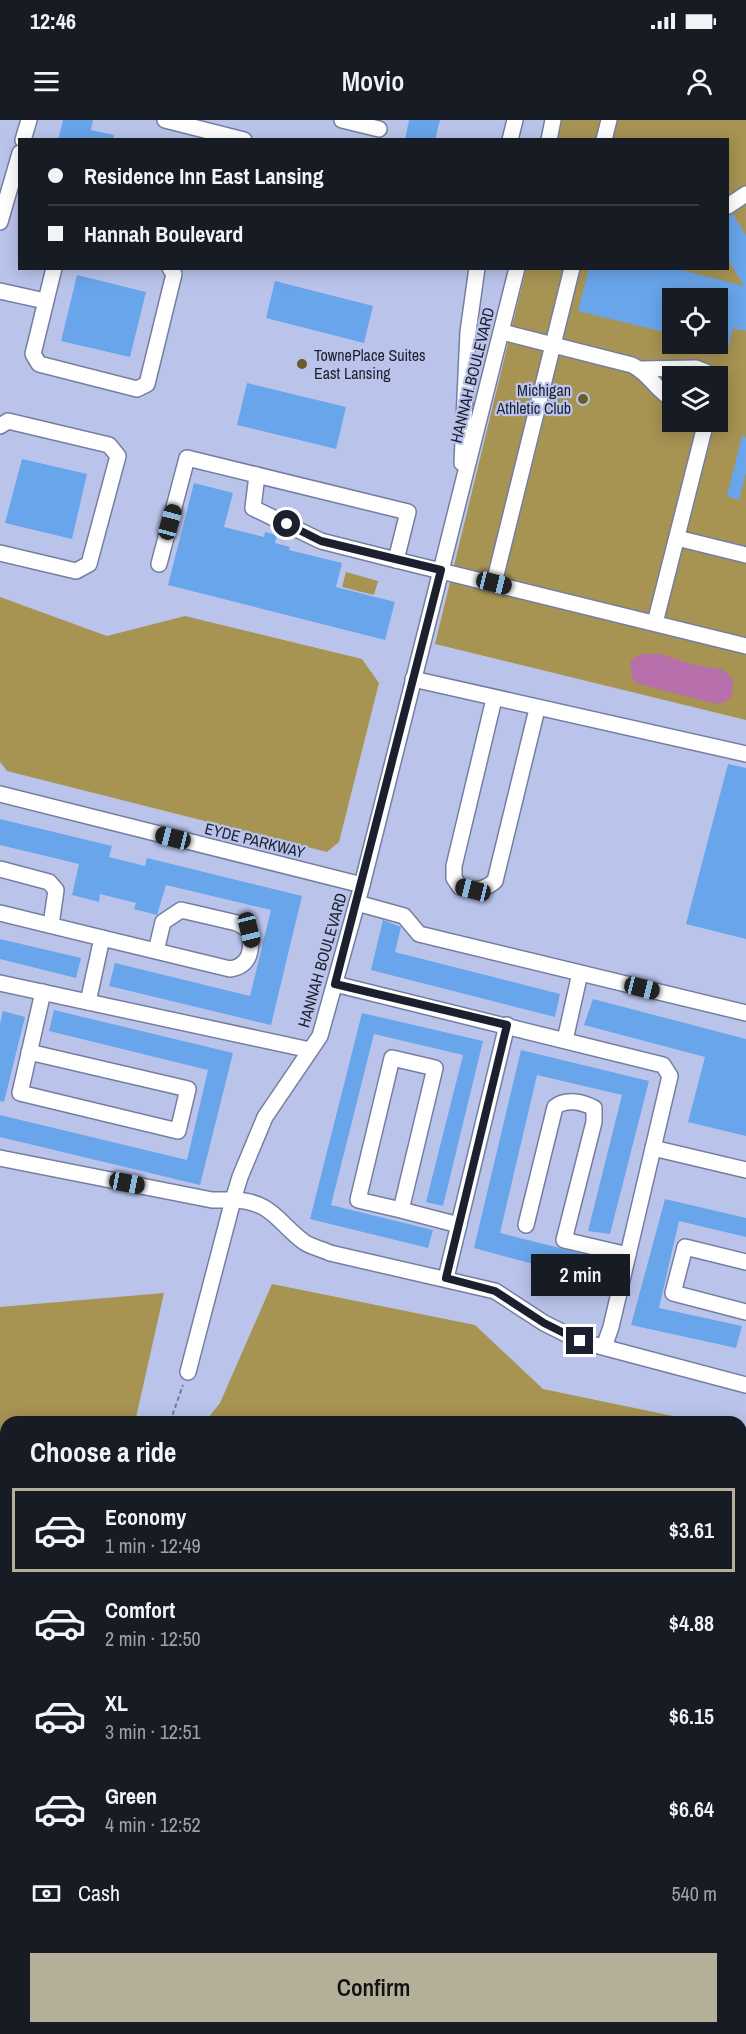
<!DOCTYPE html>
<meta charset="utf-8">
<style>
:root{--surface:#171b24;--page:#242831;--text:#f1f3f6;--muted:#9ea1a6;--line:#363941;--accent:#b4af99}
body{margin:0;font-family:"Archivo Narrow",sans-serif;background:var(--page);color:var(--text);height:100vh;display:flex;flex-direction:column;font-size:22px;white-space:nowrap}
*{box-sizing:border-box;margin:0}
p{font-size:20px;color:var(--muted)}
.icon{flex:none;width:33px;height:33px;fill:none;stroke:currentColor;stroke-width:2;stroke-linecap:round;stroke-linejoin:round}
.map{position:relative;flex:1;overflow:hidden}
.panel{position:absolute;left:0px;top:1296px;width:747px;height:618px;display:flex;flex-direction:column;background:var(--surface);border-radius:18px 18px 0 0;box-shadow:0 3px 15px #0003}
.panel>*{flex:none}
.banner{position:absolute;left:18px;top:18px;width:711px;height:132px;border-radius:0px;box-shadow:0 3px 15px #0003;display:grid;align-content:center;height:132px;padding:0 30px;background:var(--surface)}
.buttons{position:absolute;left:662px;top:168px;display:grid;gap:12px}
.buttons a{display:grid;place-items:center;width:66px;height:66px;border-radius:0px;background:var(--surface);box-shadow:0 3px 15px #0003;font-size:30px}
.end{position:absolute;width:27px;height:27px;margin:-14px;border:8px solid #1c202e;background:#fff;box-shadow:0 0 0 3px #fff}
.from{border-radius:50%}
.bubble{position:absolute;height:42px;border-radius:0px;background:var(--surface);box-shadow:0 3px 15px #0003;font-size:20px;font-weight:600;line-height:42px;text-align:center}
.car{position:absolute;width:18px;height:36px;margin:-18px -9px;border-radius:8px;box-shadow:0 0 4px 2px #0007;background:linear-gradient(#222 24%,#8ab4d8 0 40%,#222 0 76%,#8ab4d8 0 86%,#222 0)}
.banner b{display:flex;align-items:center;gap:21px;height:57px;font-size:22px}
.banner b+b{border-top:2px solid var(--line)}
.banner i{width:15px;height:15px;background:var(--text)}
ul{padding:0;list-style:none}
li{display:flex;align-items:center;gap:18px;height:84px;margin:0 12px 9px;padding:0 18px;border:3px solid transparent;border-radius:0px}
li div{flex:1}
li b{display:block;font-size:22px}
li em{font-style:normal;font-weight:600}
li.active{border-color:var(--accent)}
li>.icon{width:54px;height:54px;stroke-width:1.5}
h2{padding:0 30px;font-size:27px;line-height:72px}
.pay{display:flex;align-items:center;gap:15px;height:66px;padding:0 30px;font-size:22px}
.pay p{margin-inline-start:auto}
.button{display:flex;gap:12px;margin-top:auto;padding:12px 30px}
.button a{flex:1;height:69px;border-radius:0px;background:var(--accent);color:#111;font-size:24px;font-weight:600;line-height:69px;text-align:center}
.status{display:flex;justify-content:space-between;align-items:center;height:42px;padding:0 30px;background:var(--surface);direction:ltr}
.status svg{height:16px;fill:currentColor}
header{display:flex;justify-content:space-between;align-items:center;height:78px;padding:0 30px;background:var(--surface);font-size:27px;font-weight:600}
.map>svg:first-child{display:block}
</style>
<div class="status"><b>12:46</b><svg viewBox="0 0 49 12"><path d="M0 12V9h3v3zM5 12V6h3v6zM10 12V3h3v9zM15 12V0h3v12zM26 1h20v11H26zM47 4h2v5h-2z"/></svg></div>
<header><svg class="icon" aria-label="menu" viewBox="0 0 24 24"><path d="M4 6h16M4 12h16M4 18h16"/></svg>Movio<svg class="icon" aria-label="person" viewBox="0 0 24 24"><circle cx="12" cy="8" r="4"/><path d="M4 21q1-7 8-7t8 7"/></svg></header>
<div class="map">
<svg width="746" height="1914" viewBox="0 0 746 1914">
<rect width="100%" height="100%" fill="#bac4eb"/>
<g fill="#a79453" fill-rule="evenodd">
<path d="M562 0H746V600L435 524 526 149 728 148V20L557 19ZM672 178H717V224H672ZM672 256H717V302H672Z"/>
<polygon points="346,452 378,461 374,475 342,467"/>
<polygon points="0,477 107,516 185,496 362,539 379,563 339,722 327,732 7,651 0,642"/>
<polygon points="272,1164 475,1205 543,1269 702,1302 205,1302 220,1283"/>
<polygon points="164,1173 135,1302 6,1302 6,1851 0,1851 0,1187"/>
<polygon points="741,1310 746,1311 746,1914 550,1914 551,1908 741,1908"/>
<polygon points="235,1908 453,1908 461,1914 256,1914"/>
</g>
<polygon fill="#b870ac" points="643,534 661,534 691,544 724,550 733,559 732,576 725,582 716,584 636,563 632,559 630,540"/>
<g fill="#69a5eb">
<polygon points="63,0 93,0 91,10 114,15 113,20 58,20"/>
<polygon points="409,0 440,0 435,20 405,20"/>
<polygon points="733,94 746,116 746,211 733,208 728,228 717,225 717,178 672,178 672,214 578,191 589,148 673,148 744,166 728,139 728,96"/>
<polygon points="77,155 146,172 130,237 61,221"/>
<polygon points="275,161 373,186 364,223 266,198"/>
<polygon points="247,263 346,287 336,329 237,305"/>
<polygon points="742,316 746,317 746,352 739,380 727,376"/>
<polygon points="22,339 87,354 72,419 5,403"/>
<polygon points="194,363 233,373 224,407 264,417 265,412 277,415 275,423 290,427 289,430 342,443 336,467 395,482 385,520 168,465"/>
<polygon points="728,644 746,648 746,819 686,804"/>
<polygon points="0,699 112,726 109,737 145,746 147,738 302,776 271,905 109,866 115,843 250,876 271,790 166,765 157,795 134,789 136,783 100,774 99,782 72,775 79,744 0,725"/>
<polygon points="383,800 401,807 395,832 560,874 555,897 371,850"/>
<polygon points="0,819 81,838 76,858 0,839"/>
<polygon points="593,879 746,919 746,1016 688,1002 705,937 584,905"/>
<polygon points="54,890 233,933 200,1065 0,1017 0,995 187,1040 208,950 49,911"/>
<polygon points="3,891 25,897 4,982 0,981 0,904"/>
<polygon points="362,893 483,921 443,1086 426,1082 463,935 374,914 331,1085 433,1110 428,1128 310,1099"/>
<polygon points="521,930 649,961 610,1114 588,1111 622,975 537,955 500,1113 599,1138 593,1160 474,1128"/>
<polygon points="665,1079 746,1098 746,1117 679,1101 659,1188 742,1206 736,1228 631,1205"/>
</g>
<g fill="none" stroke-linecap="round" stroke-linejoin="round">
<defs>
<g id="minor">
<polyline points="165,0 244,20"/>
<polyline points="342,0 379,9"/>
<polyline points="23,20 29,0"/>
<polyline points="510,20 515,0"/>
<polyline points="549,20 553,0"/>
<polyline points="604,20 609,0"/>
<polyline points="728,86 746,74"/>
<polyline points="0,102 20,33"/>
<polyline points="54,148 33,234 39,244 137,269 147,264 174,154 170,148"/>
<path d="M517 148 362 765 320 916 265 997 240 1057 233 1080C272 1081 277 1102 304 1122 311 1127 322 1129 330 1133L495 1171 544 1203 580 1221 746 1265"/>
<polyline points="0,171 45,181"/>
<path d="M502 212 632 245C649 253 656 270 672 279"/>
<polyline points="640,249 696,248 706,252"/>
<polyline points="0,306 8,301 109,325 118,336 89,444 76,451 0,433"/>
<polyline points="462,343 468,212 477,148"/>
<polyline points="257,355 253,388 321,421 396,440"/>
<polyline points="677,418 746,435"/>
<polyline points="159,444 187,338 408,392 396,440 746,526"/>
<polyline points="494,463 572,148"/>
<polyline points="655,503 706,302"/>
<polyline points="413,559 746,634"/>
<path d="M494 579 454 746V758L460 767C475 771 483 771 495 761L537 589"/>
<polyline points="0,674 362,765"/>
<polyline points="0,749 49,762 56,770 51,805"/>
<polyline points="357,783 404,796 419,814 746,893"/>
<polyline points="0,793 102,818"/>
<polyline points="0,863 310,930"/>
<polyline points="335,864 663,945 670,956 611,1207 604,1227"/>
<path d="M88 882 102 818 230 849C251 846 253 828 249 810L237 803 181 790 163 802 156 831"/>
<polyline points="565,920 580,853"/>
<polyline points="29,932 188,969 178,1011 20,973 43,872"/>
<polyline points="653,1028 746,1050"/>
<polyline points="0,1038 212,1080 233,1080 188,1252"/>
<polyline points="401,1090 358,1080 392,938 435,948 401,1090 459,1105"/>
<path d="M526 1105 555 987C566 978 583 982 594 988V1002L564 1120 628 1135"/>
<polyline points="746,1142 685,1127 673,1173 746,1192"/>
<polyline points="446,1158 507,905"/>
</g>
</defs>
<use href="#minor" stroke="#757ea1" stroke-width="18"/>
<g stroke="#747b97" stroke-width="2" stroke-dasharray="4.5 3" stroke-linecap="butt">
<polyline points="170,1302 183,1265"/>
<polyline points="741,1445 746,1446"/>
<polyline points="741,1613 746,1609"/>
<polyline points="493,1908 497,1914"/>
<polyline points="532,1914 533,1908"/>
</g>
<use href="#minor" stroke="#fff" stroke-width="15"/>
</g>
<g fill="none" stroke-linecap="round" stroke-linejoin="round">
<polyline stroke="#1c202e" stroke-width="8" points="287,404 321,421 441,450 335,864 507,905 446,1158 495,1171 544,1203 580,1221"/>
</g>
<g fill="#6a5b28" stroke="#bac4eb" stroke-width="2">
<circle cx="302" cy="244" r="6"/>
<circle cx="583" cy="279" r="6"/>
</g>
<g text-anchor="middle" stroke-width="4.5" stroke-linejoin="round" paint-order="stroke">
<g font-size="16" fill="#1c202e" stroke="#bac4eb" text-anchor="start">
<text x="314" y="241">TownePlace Suites<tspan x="314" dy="18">East Lansing</tspan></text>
<text x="571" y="276" text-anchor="end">Michigan<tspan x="571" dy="18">Athletic Club</tspan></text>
</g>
<g font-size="16" fill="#1c202e" stroke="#bac4eb">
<text transform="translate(472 255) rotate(-76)" y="6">HANNAH BOULEVARD</text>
<text transform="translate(255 720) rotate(14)" y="6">EYDE PARKWAY</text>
<text transform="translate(322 840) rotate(-74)" y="6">HANNAH BOULEVARD</text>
</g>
</g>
</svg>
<div class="buttons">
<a><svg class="icon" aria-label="locate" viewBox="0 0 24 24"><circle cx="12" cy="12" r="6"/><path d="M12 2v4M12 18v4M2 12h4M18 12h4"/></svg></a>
<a><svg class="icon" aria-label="layers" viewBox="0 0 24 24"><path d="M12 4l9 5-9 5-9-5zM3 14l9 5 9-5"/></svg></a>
</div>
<i class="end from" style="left:287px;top:404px"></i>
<i class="end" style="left:580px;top:1221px"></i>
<div class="bubble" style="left:531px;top:1134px;width:99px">2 min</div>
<i class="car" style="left:170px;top:402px;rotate:15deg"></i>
<i class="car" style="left:494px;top:463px;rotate:104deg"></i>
<i class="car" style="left:173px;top:718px;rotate:284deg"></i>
<i class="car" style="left:473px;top:770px;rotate:284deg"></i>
<i class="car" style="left:249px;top:810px;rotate:166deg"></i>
<i class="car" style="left:642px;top:868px;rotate:104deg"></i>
<i class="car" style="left:127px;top:1063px;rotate:101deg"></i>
<div class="banner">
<b><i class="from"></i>Residence Inn East Lansing</b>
<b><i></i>Hannah Boulevard</b>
</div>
<section class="panel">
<h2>Choose a ride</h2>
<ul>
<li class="active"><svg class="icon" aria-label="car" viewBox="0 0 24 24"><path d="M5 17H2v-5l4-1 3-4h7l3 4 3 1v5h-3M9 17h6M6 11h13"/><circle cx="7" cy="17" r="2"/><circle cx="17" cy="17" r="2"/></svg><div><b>Economy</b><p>1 min · 12:49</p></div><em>$3.61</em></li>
<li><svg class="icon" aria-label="car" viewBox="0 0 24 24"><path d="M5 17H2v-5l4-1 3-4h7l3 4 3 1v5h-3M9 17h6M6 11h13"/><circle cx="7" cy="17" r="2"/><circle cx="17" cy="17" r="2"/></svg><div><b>Comfort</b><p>2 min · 12:50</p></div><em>$4.88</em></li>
<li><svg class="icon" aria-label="car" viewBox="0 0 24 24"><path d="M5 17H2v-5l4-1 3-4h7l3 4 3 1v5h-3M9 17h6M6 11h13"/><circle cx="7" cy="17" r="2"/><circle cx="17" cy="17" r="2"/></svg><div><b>XL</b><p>3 min · 12:51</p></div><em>$6.15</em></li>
<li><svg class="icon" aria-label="car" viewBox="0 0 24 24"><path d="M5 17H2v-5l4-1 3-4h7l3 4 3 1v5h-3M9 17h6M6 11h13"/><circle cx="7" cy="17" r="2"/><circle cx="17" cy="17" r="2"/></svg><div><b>Green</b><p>4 min · 12:52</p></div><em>$6.64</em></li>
</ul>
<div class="pay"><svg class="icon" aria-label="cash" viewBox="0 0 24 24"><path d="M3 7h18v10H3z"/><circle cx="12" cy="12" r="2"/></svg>Cash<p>540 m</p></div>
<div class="button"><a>Confirm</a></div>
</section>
</div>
